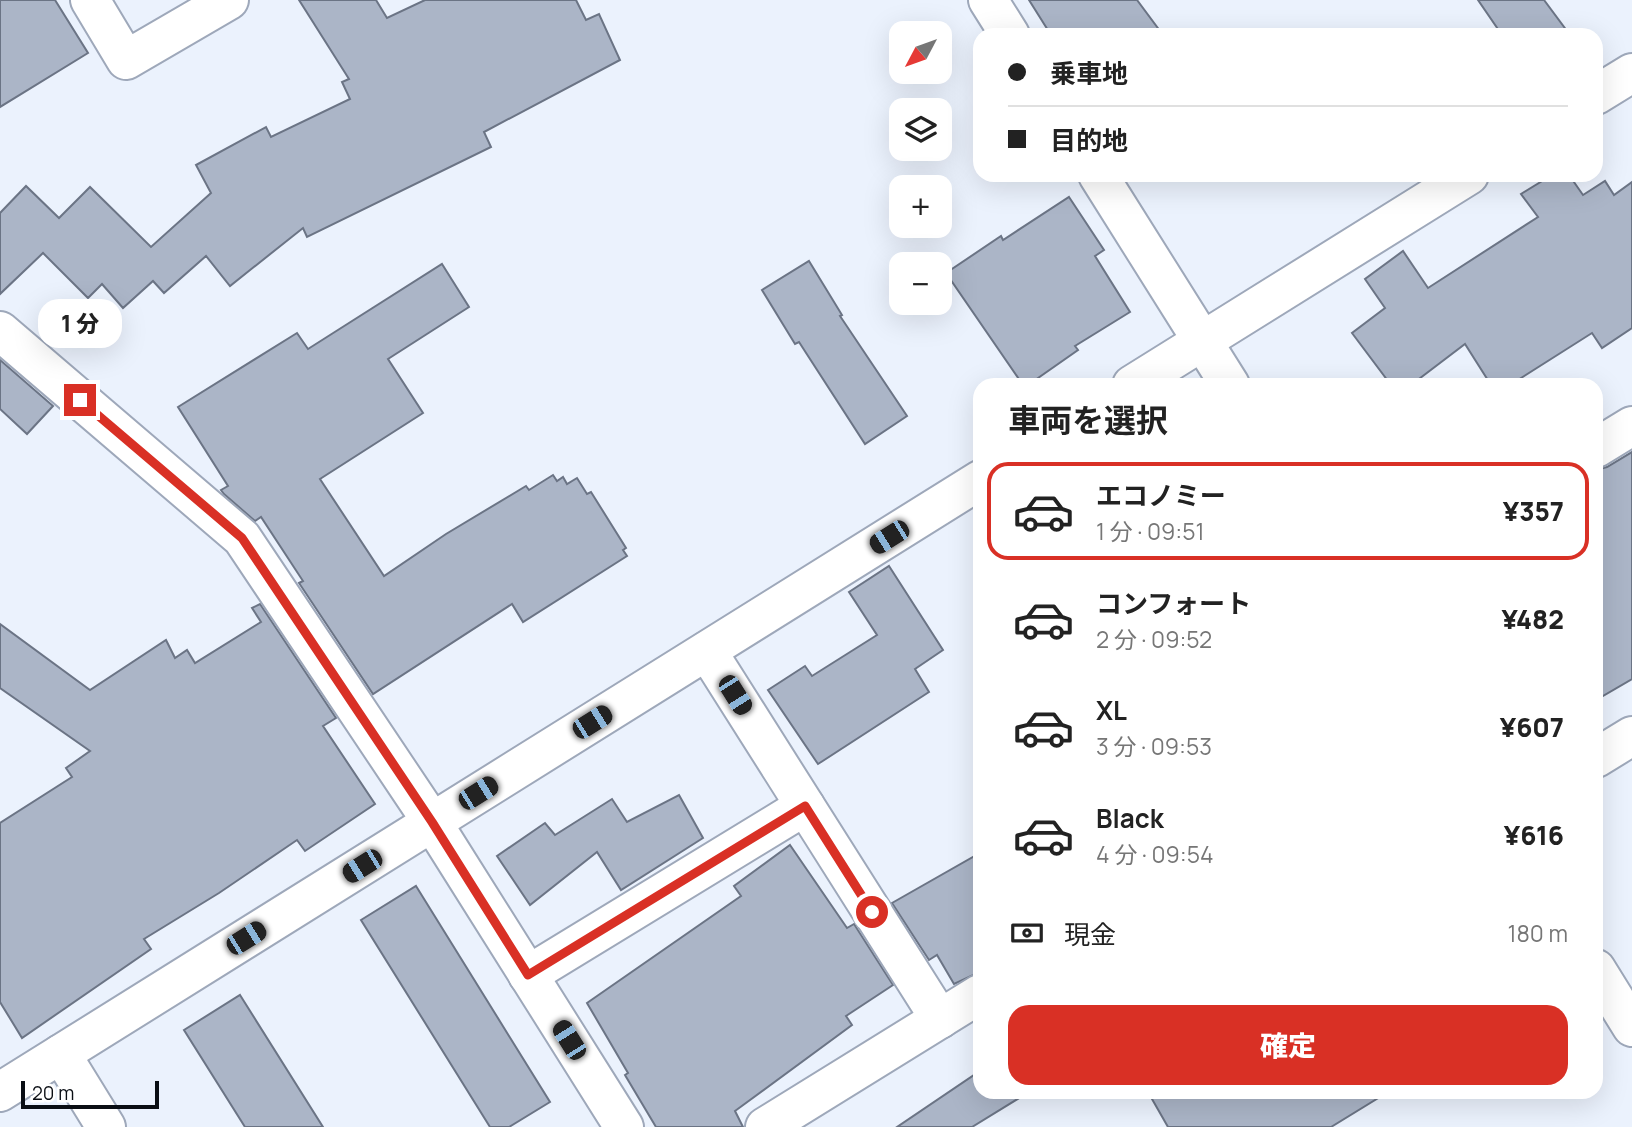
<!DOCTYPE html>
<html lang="ja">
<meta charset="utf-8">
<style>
:root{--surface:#fff;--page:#f2f2f2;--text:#222;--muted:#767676;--line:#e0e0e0;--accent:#d93025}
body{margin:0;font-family:Manrope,"Noto Sans JP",sans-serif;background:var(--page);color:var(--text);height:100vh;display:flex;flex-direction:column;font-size:26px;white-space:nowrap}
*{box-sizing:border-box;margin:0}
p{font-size:23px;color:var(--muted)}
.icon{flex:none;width:38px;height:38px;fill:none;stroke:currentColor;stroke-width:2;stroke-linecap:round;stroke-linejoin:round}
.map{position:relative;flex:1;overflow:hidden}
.panel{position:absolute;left:973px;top:378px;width:630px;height:721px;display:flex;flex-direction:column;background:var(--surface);border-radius:21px;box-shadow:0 7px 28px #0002}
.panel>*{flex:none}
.hud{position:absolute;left:973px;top:28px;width:630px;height:154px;border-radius:21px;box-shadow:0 7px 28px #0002;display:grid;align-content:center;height:154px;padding:0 35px;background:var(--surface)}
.needle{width:46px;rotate:229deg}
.controls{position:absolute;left:889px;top:21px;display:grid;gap:14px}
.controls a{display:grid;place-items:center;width:63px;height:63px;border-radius:14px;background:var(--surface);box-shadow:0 7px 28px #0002;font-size:35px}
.scale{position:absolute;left:21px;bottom:18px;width:138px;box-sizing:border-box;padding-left:7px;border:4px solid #0a0e14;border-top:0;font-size:19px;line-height:24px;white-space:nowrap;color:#0a0e14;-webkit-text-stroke:5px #fff;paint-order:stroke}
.end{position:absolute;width:32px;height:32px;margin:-16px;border:9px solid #d93025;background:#fff;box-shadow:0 0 0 4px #fff}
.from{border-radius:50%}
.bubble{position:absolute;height:49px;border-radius:21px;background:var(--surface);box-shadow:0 7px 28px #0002;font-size:23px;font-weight:800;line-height:49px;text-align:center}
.car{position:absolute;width:21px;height:42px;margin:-21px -10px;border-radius:9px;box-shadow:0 0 5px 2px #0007;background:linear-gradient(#222 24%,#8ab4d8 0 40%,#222 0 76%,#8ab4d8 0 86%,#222 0)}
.hud b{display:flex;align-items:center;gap:24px;height:66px;font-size:26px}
.hud b+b{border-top:2px solid var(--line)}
.hud i{width:18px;height:18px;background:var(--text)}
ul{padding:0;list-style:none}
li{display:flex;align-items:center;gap:21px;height:98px;margin:0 14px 10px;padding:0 21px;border:4px solid transparent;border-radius:21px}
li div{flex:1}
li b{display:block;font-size:26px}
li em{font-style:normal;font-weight:800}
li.selected{border-color:var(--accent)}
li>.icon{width:63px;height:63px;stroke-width:1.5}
h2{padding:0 35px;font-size:32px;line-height:84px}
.pay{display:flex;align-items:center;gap:18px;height:77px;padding:0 35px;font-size:26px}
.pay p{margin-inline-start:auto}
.action{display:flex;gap:14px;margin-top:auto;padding:14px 35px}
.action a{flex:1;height:80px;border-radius:21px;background:var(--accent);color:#fff;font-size:28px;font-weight:800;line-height:80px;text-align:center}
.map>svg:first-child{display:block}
</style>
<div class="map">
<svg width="1632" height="1127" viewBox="0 0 1632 1127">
<rect width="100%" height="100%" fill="#ebf2fd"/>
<g fill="#abb5c7" stroke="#6b7485" stroke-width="2">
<polygon points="0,0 55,0 88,53 0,107"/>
<polygon points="299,0 376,0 387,18 425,0 576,0 586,20 599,14 620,60 484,132 491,147 307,237 303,228 230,286 206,256 164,293 153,281 123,308 102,284 88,298 43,253 0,294 0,213 26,186 59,218 90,187 151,247 211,193 196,165 266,127 271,137 350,99 342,82 349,79"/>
<polygon points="1029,0 1137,0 1163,35 1051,35"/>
<polygon points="1478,0 1544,0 1570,35 1502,35"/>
<polygon points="1552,175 1569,175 1583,195 1605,181 1614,195 1632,182 1632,328 1602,348 1592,333 1510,385 1491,385 1465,344 1411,385 1391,385 1352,333 1385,308 1365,279 1403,251 1428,288 1538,217 1521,194"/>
<polygon points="1069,197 1104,250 1095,256 1130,312 1075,346 1078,350 1028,385 1023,385 946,273 1001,236 1003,240"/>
<polygon points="809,261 842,315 840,316 907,416 865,444 799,342 795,344 762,290"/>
<polygon points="442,264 469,307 388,359 423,413 320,479 384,576 446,534 526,486 529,490 553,475 557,481 563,477 567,484 577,478 587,494 591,492 626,548 623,550 627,556 523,622 512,604 373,694 299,583 303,581 261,517 255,521 224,494 221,490 228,486 178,407 297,333 308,349"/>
<polygon points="0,360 53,406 27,434 0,409"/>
<polygon points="1632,452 1632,679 1596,700 1596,470 1607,467"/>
<polygon points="889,566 943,650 915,669 929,692 818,764 768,690 805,666 812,676 877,635 849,592"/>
<polygon points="260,604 336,718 323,726 375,804 305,851 297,840 219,893 144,939 151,949 22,1038 0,1002 0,823 72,777 66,768 90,751 0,688 0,624 90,690 166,640 175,658 187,650 195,663 261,622 252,608"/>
<polygon points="679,795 703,838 621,890 597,852 530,905 497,856 545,823 555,835 612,799 627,822"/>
<polygon points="790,845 847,928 854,924 893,985 846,1016 852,1025 735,1111 743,1127 656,1127 625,1075 628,1073 587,1003 741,896 734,886"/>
<polygon points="980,853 980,972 954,984 937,955 929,960 892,903"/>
<polygon points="416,886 550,1102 509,1127 490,1127 361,920"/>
<polygon points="240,995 323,1127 245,1127 184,1030"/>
<polygon points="980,1071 980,1092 1029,1092 972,1127 897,1127"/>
<polygon points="1148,1092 1388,1092 1331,1127 1168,1127"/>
</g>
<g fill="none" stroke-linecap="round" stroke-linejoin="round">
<defs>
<g id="street">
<polyline points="90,0 126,60 229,0"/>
<polyline points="988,0 1010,35"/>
<polyline points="1596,95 1632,73"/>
<polyline points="1098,175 1230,385"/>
<polyline points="1132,385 1469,175"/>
<polyline points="1596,448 1632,426"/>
<polyline points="707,651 940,1019"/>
<polyline points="1596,758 1632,736"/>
<polyline points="432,822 624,1127"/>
<polyline points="1596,969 1632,1027"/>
<polyline points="528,975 805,806"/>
<polyline points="61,1054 106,1127"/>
<polyline points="0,1092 980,480"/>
<polyline points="765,1127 980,994"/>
</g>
<polyline id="secondary" points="0,331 242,538 432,822"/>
</defs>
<use href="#street" stroke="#9ea8ba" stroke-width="42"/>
<use href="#secondary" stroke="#9ea8ba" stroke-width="42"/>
<use href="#street" stroke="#fff" stroke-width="38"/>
<use href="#secondary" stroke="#fff" stroke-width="38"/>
</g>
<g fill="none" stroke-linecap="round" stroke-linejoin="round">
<polyline stroke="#d93025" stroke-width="9" points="80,400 242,538 432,822 528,975 805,806 872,912"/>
</g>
</svg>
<div class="controls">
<a><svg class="needle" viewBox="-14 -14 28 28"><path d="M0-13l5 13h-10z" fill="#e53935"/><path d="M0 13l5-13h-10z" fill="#767676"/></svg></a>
<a><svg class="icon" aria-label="layers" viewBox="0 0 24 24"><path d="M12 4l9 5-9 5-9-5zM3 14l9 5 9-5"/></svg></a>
<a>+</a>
<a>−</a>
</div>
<div class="scale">20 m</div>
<i class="end from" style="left:872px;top:912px"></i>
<i class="end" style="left:80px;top:400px"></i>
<div class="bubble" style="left:38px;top:299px;width:84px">1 分</div>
<i class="car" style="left:889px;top:537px;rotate:238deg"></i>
<i class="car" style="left:735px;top:695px;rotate:148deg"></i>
<i class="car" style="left:592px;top:722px;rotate:58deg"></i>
<i class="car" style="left:478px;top:793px;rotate:58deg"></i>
<i class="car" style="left:362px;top:866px;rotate:238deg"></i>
<i class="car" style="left:246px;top:938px;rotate:58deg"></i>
<i class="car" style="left:569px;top:1040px;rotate:328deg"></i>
<div class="hud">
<b><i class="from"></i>乗車地</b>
<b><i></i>目的地</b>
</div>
<section class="panel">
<h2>車両を選択</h2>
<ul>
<li class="selected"><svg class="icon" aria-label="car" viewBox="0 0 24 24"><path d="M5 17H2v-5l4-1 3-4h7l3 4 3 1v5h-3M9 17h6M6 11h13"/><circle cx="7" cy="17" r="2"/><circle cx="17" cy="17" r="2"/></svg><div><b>エコノミー</b><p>1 分 · 09:51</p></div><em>¥357</em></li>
<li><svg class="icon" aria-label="car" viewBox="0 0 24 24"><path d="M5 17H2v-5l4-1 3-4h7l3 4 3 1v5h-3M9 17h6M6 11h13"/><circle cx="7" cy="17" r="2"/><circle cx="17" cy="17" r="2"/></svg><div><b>コンフォート</b><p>2 分 · 09:52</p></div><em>¥482</em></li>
<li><svg class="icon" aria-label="car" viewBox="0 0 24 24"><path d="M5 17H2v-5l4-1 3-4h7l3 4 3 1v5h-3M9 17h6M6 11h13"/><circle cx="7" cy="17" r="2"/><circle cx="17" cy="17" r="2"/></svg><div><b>XL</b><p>3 分 · 09:53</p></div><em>¥607</em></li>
<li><svg class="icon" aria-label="car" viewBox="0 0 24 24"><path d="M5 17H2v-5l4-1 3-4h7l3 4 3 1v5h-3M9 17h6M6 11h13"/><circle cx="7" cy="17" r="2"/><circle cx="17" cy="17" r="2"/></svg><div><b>Black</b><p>4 分 · 09:54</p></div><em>¥616</em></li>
</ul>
<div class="pay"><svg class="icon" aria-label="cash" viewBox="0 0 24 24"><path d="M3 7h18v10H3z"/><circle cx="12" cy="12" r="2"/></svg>現金<p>180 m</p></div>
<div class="action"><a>確定</a></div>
</section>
</div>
